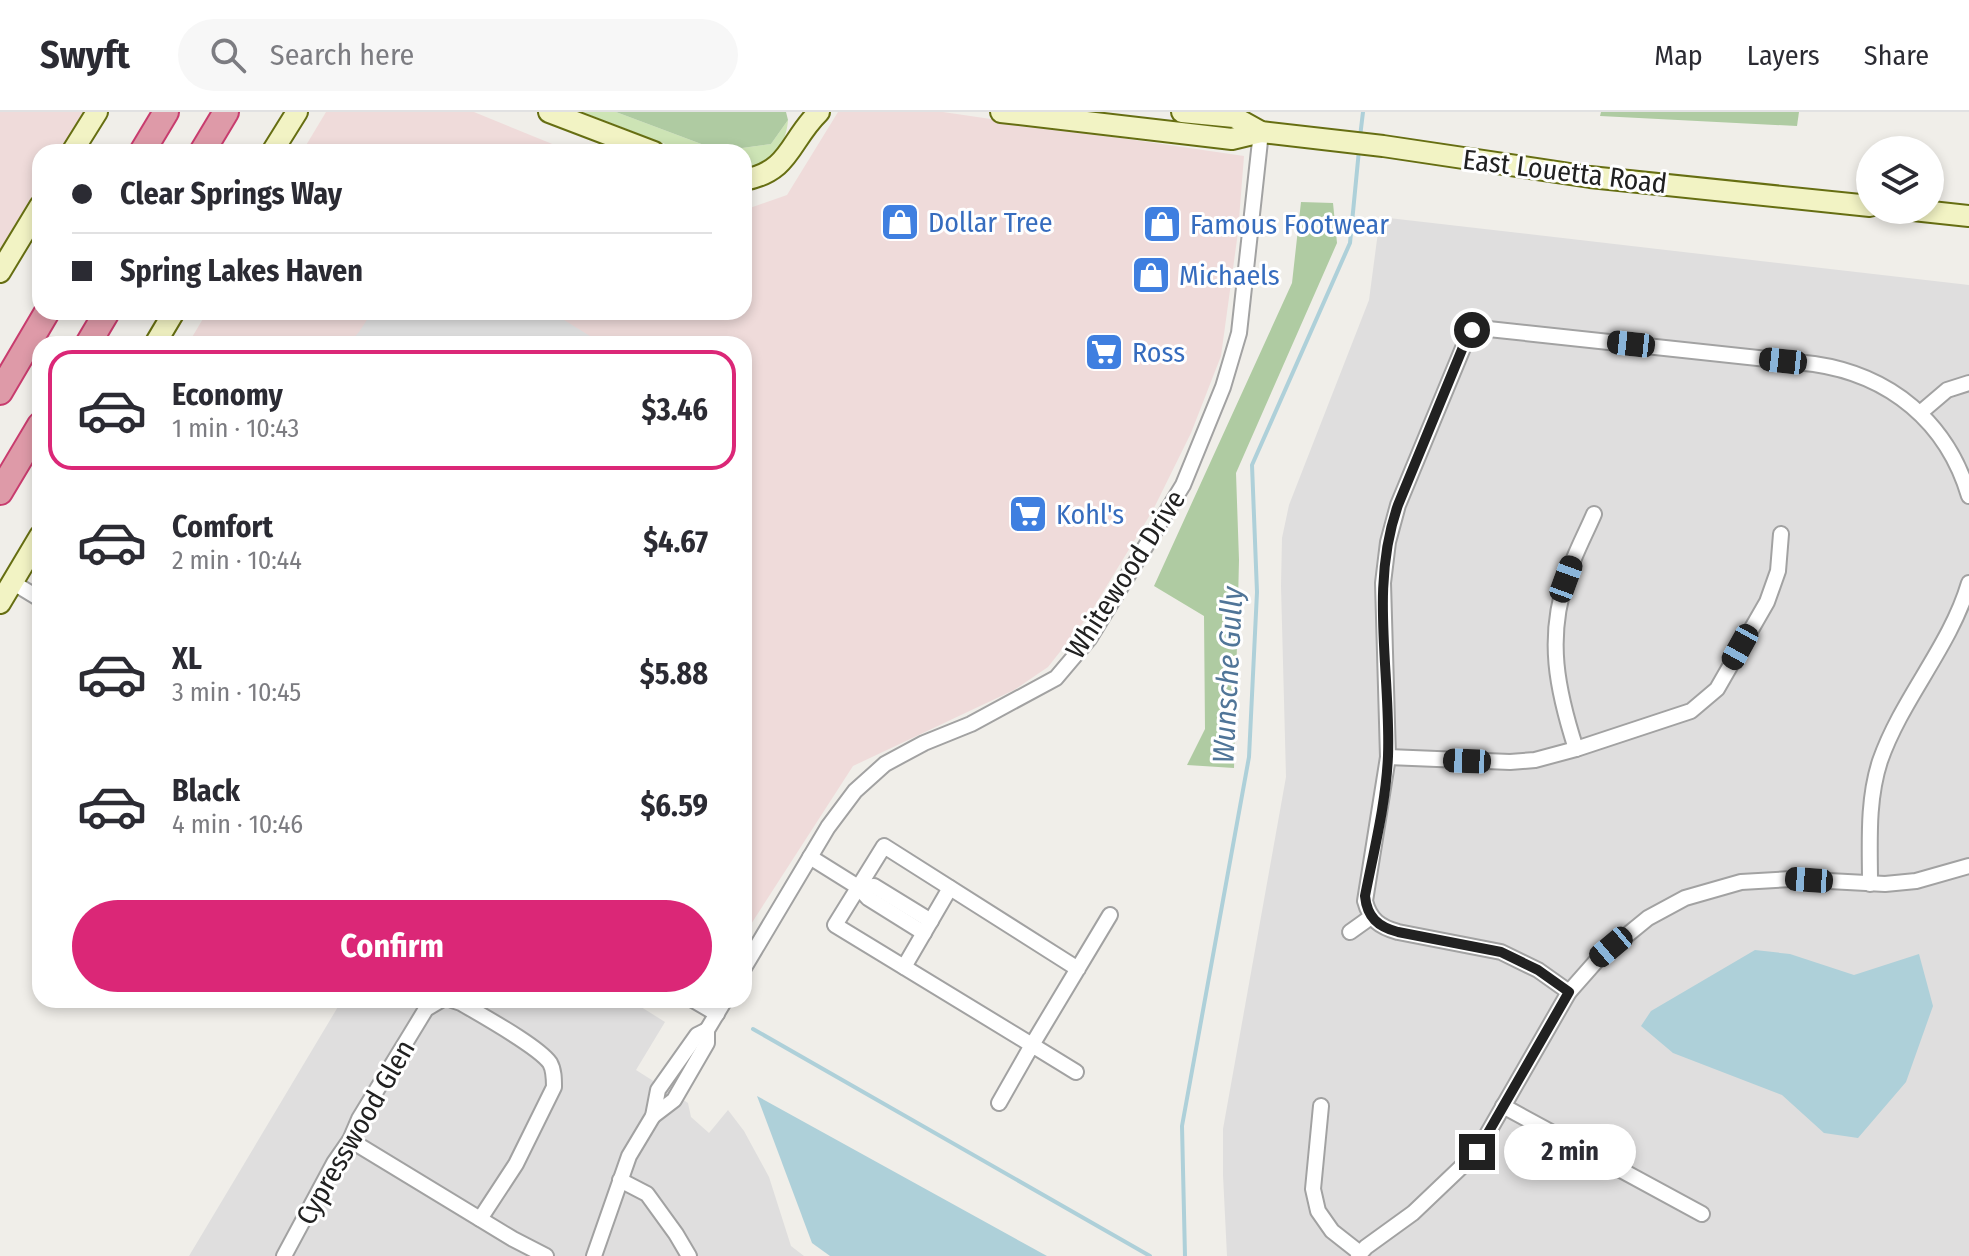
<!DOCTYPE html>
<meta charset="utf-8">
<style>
:root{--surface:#fff;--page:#f7f7f7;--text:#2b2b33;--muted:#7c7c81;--line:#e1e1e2;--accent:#db2777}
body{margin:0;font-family:"Fira Sans Condensed",sans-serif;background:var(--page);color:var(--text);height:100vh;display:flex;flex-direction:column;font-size:30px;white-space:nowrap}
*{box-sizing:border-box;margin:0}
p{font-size:26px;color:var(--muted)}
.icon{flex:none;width:44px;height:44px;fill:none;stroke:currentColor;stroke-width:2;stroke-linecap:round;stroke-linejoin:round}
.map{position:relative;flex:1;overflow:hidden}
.sheet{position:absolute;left:32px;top:224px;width:720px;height:672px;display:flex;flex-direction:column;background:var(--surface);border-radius:24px;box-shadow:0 4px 12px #0003}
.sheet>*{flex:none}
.banner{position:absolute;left:32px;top:32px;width:720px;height:176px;border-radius:24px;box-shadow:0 4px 12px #0003;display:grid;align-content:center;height:176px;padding:0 40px;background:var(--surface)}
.buttons{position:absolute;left:1856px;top:24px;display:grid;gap:16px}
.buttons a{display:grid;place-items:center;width:88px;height:88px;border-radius:50%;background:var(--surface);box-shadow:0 4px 12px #0003;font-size:40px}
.end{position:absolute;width:36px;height:36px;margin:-18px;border:10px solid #212121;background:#fff;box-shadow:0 0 0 4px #fff}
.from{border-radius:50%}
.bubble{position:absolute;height:56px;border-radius:28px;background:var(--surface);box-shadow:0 4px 12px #0003;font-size:26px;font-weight:700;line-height:56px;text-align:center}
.car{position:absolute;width:24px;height:48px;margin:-24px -12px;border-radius:10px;box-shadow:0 0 6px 2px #0007;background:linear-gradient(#222 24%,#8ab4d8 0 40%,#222 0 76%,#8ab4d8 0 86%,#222 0)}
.banner b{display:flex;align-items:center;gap:28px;height:76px;font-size:30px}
.banner b+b{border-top:2px solid var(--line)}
.banner i{width:20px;height:20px;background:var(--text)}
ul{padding:14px 0 0;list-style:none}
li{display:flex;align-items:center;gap:24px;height:120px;margin:0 16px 12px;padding:0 24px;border:4px solid transparent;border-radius:24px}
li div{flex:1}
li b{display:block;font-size:30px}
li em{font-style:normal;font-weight:700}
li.selected{border-color:var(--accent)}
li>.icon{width:72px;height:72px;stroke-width:1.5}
.primary-button{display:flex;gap:16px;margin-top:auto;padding:16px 40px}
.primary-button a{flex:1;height:92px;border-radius:48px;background:var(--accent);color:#fff;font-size:32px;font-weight:700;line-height:92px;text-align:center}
header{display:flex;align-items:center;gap:48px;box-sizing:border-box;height:112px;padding:0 40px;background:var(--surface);border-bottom:2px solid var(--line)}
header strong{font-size:38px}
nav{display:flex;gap:44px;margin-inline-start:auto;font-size:28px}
.search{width:560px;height:72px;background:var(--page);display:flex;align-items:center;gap:20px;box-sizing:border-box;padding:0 28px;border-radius:44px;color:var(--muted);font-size:30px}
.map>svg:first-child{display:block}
</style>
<header>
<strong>Swyft</strong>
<div class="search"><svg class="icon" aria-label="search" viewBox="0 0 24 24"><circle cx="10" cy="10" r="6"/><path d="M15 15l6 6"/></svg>Search here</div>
<nav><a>Map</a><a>Layers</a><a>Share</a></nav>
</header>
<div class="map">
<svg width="1969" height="1144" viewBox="0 0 1969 1144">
<rect width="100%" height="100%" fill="#f0eee9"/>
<g fill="#dfdede">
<polygon points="1380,105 1969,173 1969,1144 1227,1144 1223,1063 1223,1017 1286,665 1281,474 1282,426 1289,393 1369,188"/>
<polygon points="342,888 630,888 665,910 636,958 688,991 691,1005 709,1021 728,998 744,1019 769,1065 791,1134 804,1144 189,1144"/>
</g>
<g fill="#efdbda">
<polygon points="0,0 83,0 59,40 40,40 40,71 0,137"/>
<polygon points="326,0 474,0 572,40 302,40"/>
<polygon points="838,0 943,0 1244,44 1238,120 1221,244 1191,321 1153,398 1089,503 1048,555 1014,578 853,654 744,823 744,232 188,232 207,200 744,200 744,98 787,83"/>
</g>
<path fill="#cde4b5" d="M582 0H616L720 39 771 32 788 8C787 24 779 44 763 51 758 54 750 55 744 56V40H686Z"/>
<g fill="#afcba2">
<polygon points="616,0 786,0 788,8 771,32 720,39"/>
<polygon points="1601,0 1799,0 1797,14 1600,4"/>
<polygon points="1301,90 1333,91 1337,131 1236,361 1239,448 1234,656 1187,653 1205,617 1204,504 1154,474 1292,171"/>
</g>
<polygon fill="#e1e1e1" points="372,200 551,200 603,232 348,232 359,220"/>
<g fill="#aed0d9">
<polygon points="1755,838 1790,842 1854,863 1919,842 1933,894 1906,970 1858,1026 1824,1021 1782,983 1673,941 1641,914 1651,899"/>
<polygon points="757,984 1047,1144 830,1144 812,1131"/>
</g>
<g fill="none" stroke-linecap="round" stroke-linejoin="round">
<g stroke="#aed0d9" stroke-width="4">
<polyline points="1360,25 1363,0"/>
<polyline points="753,917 1150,1144"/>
<polyline points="1185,1144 1182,1014 1249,645 1257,480 1252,353 1350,131 1359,38"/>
</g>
<defs>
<g id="street">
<polyline points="1920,301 1947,278 1969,271"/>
<polyline points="12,470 40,487"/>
<path d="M1576 637C1557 578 1546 526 1567 465 1574 443 1585 423 1594 402"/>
<polyline points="1388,645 1510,650 1535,648 1576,637 1691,599 1717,577 1767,490 1778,459 1781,422"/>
<polyline points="810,745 858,775 868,786 924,821"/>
<path d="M1870 772C1870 731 1867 689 1880 649 1902 586 1950 535 1969 471"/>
<polyline points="858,775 874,774 931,809"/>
<polyline points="1350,820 1371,805"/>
<polyline points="904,855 950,776"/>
<polyline points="744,856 828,715 855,679 885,652 924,631 971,612 1056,566 1089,527 1183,373 1223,275 1239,221 1261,20"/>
<polyline points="1078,857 884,734 835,813 1032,933 1110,803"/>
<path d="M1569 880 1538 858 1501 840 1398 820C1380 815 1370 808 1365 789L1388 645 1383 471 1388 430 1398 393 1470 219 1479 216 1814 252C1890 263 1947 310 1969 384"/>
<path d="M452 888 461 891C481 903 538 934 550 951 554 958 554 967 554 975L516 1052 480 1107"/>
<polyline points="693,888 717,902"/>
<polyline points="999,991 1032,933 1076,960"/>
<polyline points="1321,994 1313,1077 1318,1099 1332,1119 1360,1141"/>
<polyline points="1503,994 1702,1102"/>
<polyline points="653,1004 674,988 707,931 707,918 725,888"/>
<polyline points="350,1028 513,1127 546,1144"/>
<polyline points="620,1068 647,1082 676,1122 689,1144"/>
<polyline points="284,1144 334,1051 350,1028 359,1007 426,897 441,888"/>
<polyline points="594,1144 629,1044 653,1004 658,978 697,923 707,918"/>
<polyline points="1358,1144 1366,1135 1413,1101 1477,1040 1569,880 1599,846 1648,806 1685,786 1741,770 1791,767 1885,772 1916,769 1969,754"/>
</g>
<g id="secondary">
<polyline points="549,0 654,40"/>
<polyline points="1001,0 1232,27 1261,20"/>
<polyline points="1182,0 1234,5 1261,20 1383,34 1590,65 1870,94"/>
<polyline points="72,40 97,0"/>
<polyline points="272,40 297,0"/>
<path d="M744 68C791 59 789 29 819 0"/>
<polyline points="1913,98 1969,104"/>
<polyline points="0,160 40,94"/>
<polyline points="155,232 174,200"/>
<polyline points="0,491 40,424"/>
</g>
<g id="highway">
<polyline points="142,40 166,0"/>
<polyline points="202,40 226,0"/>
<polyline points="88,232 107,200"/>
<polyline points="0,280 47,200"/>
<polyline points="0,380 40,313"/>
</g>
</defs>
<use href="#street" stroke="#a2a2a2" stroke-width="18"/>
<use href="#secondary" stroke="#666e12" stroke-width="24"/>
<use href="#highway" stroke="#c83c6e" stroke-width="28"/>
<use href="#street" stroke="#fff" stroke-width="14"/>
<use href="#secondary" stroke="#f2f3c4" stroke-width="20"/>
<use href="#highway" stroke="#de9aa8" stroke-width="24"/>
</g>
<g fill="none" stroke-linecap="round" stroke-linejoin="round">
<path stroke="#212121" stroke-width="10" d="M1472 218 1468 223 1398 393C1369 475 1391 560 1388 644 1386 691 1374 738 1365 784 1367 805 1378 815 1398 820L1501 840 1538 858 1569 880 1477 1040"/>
</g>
<defs>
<symbol id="shop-square" viewBox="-11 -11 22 22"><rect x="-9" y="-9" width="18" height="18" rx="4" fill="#3f7fe0" stroke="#fff"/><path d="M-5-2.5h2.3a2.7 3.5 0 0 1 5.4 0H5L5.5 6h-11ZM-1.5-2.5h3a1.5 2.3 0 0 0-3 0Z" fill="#fff"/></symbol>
<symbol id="supermarket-square" viewBox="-11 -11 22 22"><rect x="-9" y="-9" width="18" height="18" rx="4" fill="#3f7fe0" stroke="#fff"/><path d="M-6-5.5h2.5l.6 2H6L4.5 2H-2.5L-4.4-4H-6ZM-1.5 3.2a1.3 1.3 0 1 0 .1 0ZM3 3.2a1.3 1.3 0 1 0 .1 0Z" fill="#fff"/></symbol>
</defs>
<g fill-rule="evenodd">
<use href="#shop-square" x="878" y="88" width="44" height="44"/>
<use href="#shop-square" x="1140" y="90" width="44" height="44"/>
<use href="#shop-square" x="1129" y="141" width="44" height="44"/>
<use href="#supermarket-square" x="1082" y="218" width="44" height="44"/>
<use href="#supermarket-square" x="1006" y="380" width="44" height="44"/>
</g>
<g text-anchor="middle" stroke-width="6" stroke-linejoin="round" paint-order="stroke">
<g font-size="28" fill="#212121" stroke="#fff">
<text transform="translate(1565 59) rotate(7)" y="10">East Louetta Road</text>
<text transform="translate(1125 462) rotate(-57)" y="10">Whitewood Drive</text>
<text transform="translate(355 1020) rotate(-60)" y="10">Cypresswood Glen</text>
</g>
<g font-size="28" fill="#366cbe" stroke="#fff" text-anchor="start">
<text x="928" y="120">Dollar Tree</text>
<text x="1190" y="122">Famous Footwear</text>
<text x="1179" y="173">Michaels</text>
<text x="1132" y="250">Ross</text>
<text x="1056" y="412">Kohl's</text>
</g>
<g font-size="30" font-style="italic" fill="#507598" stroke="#fff">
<text transform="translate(1228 563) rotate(-87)" y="10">Wunsche Gully</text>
</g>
</g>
</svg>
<div class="buttons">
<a><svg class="icon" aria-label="layers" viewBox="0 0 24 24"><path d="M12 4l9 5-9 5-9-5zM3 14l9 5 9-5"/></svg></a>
</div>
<i class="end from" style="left:1472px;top:218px"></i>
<i class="end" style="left:1477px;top:1040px"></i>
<div class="bubble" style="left:1504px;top:1012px;width:132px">2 min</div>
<i class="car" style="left:1631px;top:232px;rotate:276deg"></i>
<i class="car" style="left:1783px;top:249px;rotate:276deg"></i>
<i class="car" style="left:1566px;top:467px;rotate:20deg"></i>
<i class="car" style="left:1740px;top:535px;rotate:209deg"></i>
<i class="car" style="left:1467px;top:649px;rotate:272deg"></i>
<i class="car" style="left:1809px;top:768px;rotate:274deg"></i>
<i class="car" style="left:1611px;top:835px;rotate:230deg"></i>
<div class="banner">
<b><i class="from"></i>Clear Springs Way</b>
<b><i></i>Spring Lakes Haven</b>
</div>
<section class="sheet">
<ul>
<li class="selected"><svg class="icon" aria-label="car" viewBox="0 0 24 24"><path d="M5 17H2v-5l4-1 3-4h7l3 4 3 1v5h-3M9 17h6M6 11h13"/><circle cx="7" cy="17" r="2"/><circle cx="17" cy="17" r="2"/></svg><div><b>Economy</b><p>1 min · 10:43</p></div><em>$3.46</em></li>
<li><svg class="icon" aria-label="car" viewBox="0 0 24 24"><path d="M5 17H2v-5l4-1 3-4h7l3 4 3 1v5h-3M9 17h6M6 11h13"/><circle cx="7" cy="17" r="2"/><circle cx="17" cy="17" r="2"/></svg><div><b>Comfort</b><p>2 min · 10:44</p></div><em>$4.67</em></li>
<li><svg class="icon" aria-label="car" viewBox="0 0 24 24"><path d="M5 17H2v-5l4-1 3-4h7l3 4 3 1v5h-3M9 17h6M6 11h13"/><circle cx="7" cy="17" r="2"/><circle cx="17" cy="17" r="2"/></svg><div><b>XL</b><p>3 min · 10:45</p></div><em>$5.88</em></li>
<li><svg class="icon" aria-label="car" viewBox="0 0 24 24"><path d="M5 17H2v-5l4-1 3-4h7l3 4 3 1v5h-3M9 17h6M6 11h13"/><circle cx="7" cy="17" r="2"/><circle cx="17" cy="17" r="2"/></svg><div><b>Black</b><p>4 min · 10:46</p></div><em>$6.59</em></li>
</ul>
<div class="primary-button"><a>Confirm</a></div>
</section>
</div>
